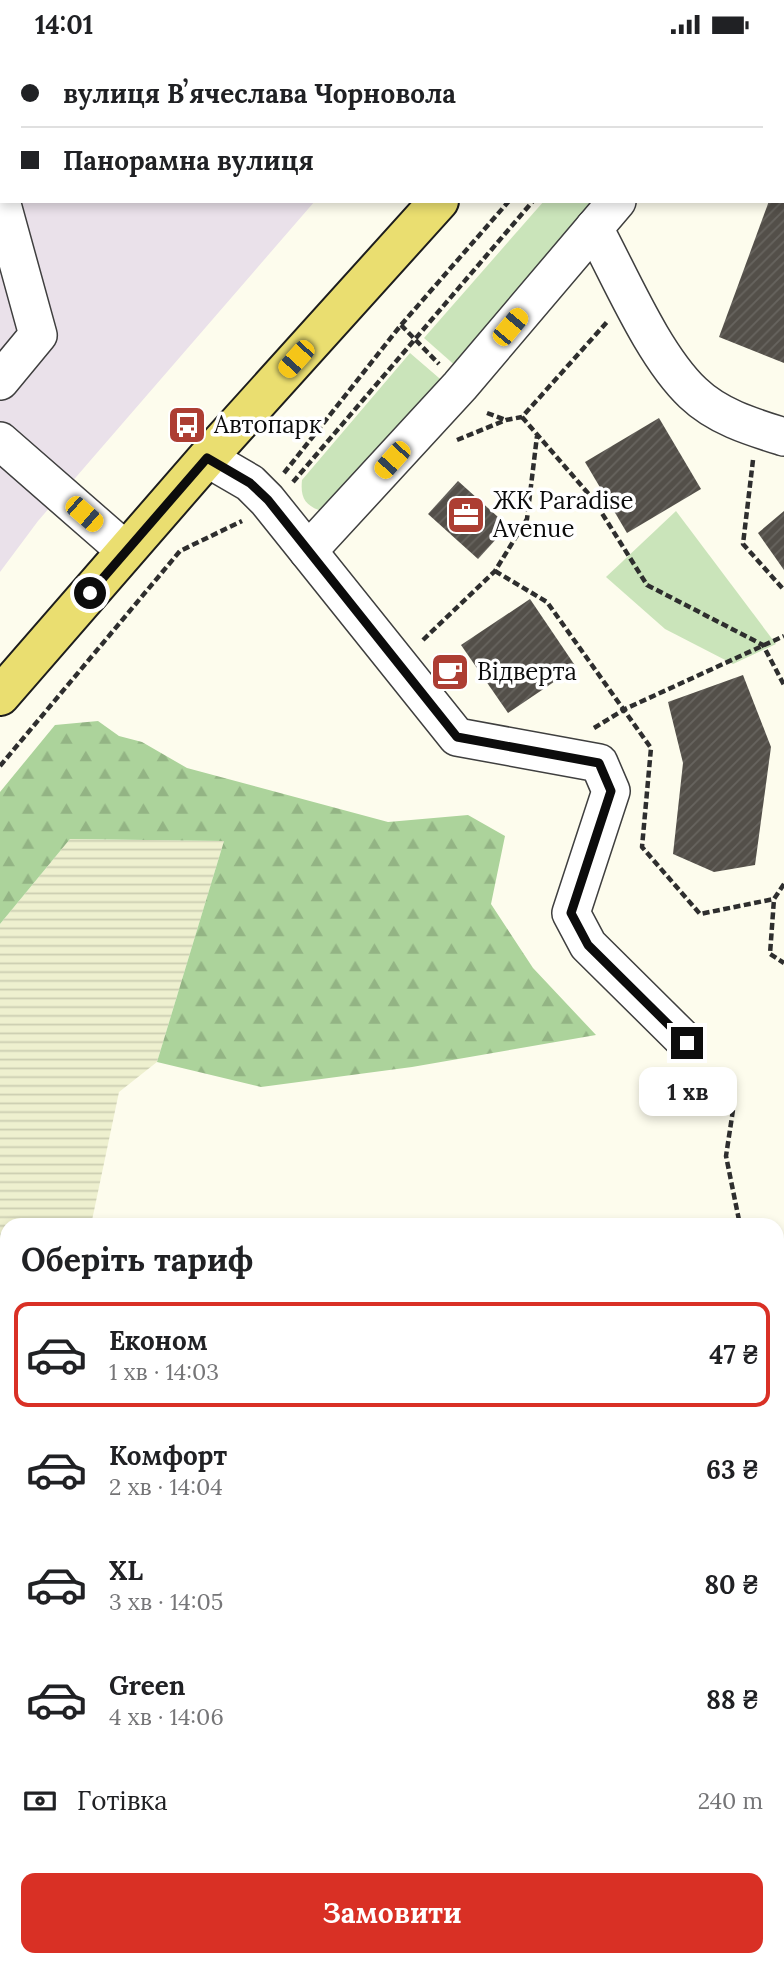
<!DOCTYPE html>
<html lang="uk">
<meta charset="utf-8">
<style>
:root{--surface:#fff;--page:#f6f6f6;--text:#202124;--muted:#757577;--line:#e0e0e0;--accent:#d93025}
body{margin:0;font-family:Lora,serif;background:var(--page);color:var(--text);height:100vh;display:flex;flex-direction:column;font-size:26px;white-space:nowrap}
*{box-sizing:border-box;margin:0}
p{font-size:23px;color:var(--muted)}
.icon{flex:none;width:38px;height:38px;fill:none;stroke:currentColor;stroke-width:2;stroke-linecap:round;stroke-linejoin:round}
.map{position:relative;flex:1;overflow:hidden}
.side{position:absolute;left:0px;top:1169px;width:784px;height:749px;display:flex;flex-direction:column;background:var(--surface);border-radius:21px 21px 0 0;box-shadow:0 4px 10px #0003}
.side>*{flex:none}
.banner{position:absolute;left:0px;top:0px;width:784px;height:154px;box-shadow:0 4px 10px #0003;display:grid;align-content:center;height:154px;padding:0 21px;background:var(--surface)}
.end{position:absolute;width:32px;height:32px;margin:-16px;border:9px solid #0c0c0c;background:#fff;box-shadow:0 0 0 4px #fff}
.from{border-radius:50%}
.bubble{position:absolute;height:49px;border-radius:14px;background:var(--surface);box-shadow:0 4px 10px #0003;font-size:23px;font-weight:700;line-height:49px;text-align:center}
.car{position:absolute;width:21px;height:42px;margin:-21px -10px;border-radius:9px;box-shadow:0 0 5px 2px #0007;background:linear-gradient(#f5c518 24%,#345 0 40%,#f5c518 0 76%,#345 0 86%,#f5c518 0)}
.banner b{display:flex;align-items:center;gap:24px;height:66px;font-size:26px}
.banner b+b{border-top:2px solid var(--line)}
.banner i{width:18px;height:18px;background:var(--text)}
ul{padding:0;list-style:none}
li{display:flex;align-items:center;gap:21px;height:105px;margin:0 14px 10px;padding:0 7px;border:4px solid transparent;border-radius:14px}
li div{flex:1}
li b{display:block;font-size:26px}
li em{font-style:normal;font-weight:700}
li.selected{border-color:var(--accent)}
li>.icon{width:63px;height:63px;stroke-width:1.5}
h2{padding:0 21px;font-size:32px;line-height:84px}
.pay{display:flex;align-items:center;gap:18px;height:77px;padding:0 21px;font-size:26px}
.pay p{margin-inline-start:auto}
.action{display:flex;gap:14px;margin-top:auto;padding:14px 21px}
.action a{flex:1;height:80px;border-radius:14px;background:var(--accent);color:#fff;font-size:28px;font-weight:700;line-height:80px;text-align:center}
.status{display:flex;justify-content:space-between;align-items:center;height:49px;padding:0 35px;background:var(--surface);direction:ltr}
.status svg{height:19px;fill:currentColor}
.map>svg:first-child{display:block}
</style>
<div class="status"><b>14:01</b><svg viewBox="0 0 49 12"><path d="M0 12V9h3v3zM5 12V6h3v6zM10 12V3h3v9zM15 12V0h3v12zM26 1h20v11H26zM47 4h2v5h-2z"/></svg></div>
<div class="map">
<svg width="784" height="1918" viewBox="0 0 784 1918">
<defs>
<pattern id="farmland-rules" width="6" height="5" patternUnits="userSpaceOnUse" patternTransform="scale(1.75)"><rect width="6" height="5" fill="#eef0cf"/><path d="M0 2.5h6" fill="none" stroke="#cbcdb1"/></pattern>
<pattern id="forest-firs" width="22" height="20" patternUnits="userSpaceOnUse" patternTransform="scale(1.75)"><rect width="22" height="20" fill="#acd39b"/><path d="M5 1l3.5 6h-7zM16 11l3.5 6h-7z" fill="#93b484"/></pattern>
<pattern id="building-hatch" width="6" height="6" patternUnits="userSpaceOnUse" patternTransform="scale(1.75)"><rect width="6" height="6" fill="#534f49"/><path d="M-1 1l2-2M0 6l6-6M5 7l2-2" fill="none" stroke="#67645f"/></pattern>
</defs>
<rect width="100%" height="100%" fill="#fdfced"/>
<polygon fill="#eae1ea" points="0,0 447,0 2,2 2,152 315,152 38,472 0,523"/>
<polygon fill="url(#farmland-rules)" points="70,790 224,792 157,1013 119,1043 91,1176 7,1176 7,1575 0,1609 0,875"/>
<g fill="#cae4ba">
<polygon points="544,152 604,152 458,319 424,289"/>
<path d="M410 304 446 335 428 343 324 463C306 457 300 450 302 431Z"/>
<polygon points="676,462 776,595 733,615 665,580 606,528"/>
</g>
<polygon fill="url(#forest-firs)" points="98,672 119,687 142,693 187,719 388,773 468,766 505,787 491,855 533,919 596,986 412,1018 261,1038 157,1013 224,792 70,790 0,875 0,743 55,676"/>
<g fill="url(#building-hatch)">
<polygon points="769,152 784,152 784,314 719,288"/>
<polygon points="659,369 701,440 627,484 585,413"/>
<polygon points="458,432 508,477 478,510 428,465"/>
<polygon points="784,462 784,521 758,484"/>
<polygon points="530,550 576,618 508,664 461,596"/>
<polygon points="743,626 771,698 755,816 714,823 673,805 683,714 668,653"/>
</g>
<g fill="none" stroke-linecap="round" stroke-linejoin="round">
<defs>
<g id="minor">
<polyline points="86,2 88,0"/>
<polyline points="737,2 739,0"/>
<polyline points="0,89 2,87"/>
<polyline points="0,148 38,286 0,332"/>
<path d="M594 179C621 229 653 306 693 344 718 368 752 378 784 388"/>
<polyline points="0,392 126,502"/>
<polyline points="207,409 250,434 267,451 457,688 599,714 611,742 571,864 588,896 687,994"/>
<polyline points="308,502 460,337 617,152"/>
<polyline points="186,1918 187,1911"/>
</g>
<g id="major">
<polyline points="576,2 578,0"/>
<polyline points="0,647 207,409 439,152"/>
</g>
</defs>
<use href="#minor" stroke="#3f3f3f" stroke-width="40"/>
<use href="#major" stroke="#1d1d1d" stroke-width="42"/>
<g stroke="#2e2e2e" stroke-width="4.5" stroke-dasharray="7 3.5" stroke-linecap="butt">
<polyline points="641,2 643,0"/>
<polyline points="679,2 684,0"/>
<polyline points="401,276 439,315"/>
<polyline points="487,364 506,371"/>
<polyline points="522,368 593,450 647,536 763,596 784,636"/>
<polyline points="457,391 506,371 522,368 607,273"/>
<polyline points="753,411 743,495 784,541"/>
<polyline points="284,424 401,276 509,152"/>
<polyline points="293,433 533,152"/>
<polyline points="495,522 547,553 651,699 642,798 700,865 774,850"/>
<polyline points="423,591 495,522 527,470 537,387"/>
<polyline points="594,679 625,660 784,587"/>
<polyline points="0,717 180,502 242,472"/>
<polyline points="784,835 774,850 770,905 784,914"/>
<polyline points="733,1061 726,1107 740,1176"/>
<polyline points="777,1365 784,1400"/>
</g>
<use href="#minor" stroke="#fff" stroke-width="37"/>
<use href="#major" stroke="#eade70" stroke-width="38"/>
</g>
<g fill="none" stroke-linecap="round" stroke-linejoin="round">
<polyline stroke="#0c0c0c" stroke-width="9" points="90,544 207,409 250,434 268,451 457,688 599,714 611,742 571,864 588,896 687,994"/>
</g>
<defs>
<symbol id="bus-square" viewBox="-11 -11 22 22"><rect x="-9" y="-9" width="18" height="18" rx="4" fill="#ad3e33" stroke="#fff"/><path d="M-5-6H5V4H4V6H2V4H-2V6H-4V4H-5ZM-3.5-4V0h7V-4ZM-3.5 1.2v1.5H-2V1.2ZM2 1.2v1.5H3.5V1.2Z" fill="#fff"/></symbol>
<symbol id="office-square" viewBox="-11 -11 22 22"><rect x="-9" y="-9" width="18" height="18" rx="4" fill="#ad3e33" stroke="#fff"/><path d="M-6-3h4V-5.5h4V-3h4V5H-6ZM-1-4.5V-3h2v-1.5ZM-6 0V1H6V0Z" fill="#fff"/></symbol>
<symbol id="cafe-square" viewBox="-11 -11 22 22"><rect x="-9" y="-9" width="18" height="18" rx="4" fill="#ad3e33" stroke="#fff"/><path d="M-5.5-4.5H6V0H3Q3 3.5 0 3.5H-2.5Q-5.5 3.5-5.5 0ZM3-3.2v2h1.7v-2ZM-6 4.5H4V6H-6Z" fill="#fff"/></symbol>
</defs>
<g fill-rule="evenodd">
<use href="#bus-square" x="165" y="354" width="44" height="44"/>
<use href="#office-square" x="444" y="444" width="44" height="44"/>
<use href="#cafe-square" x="428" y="601" width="44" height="44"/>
</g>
<g text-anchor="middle" stroke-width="7" stroke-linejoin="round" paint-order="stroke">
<g font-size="24" fill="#0c0c0c" stroke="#fff" text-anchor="start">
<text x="214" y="384">Автопарк</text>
<text x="493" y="460">ЖК Paradise<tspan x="493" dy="28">Avenue</tspan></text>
<text x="477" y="631">Відверта</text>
</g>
</g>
</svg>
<i class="end from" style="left:90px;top:544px"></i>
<i class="end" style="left:687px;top:994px"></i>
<div class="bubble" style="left:639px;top:1018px;width:98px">1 хв</div>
<i class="car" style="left:510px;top:278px;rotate:40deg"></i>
<i class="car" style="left:296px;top:310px;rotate:222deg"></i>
<i class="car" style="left:392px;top:411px;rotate:222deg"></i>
<i class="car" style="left:84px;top:465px;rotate:131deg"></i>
<div class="banner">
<b><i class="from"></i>вулиця Вʼячеслава Чорновола</b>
<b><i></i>Панорамна вулиця</b>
</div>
<section class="side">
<h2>Оберіть тариф</h2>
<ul>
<li class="selected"><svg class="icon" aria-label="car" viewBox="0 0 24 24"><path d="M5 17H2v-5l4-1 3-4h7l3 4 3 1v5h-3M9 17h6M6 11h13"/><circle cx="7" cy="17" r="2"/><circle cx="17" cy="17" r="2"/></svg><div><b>Економ</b><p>1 хв · 14:03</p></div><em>47 ₴</em></li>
<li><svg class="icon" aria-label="car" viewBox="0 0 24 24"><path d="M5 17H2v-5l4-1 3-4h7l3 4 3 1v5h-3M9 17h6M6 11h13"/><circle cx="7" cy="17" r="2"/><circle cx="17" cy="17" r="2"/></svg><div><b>Комфорт</b><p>2 хв · 14:04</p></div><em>63 ₴</em></li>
<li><svg class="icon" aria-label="car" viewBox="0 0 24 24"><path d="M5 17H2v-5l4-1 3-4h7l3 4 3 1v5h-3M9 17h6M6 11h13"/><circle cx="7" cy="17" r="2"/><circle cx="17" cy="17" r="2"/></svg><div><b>XL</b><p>3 хв · 14:05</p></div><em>80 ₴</em></li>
<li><svg class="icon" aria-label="car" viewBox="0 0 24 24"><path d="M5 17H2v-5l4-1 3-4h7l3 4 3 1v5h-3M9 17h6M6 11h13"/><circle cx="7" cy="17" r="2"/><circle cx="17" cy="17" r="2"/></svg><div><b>Green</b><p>4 хв · 14:06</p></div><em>88 ₴</em></li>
</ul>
<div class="pay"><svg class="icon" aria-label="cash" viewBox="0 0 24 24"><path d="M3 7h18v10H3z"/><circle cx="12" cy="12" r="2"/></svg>Готівка<p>240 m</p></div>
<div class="action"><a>Замовити</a></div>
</section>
</div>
